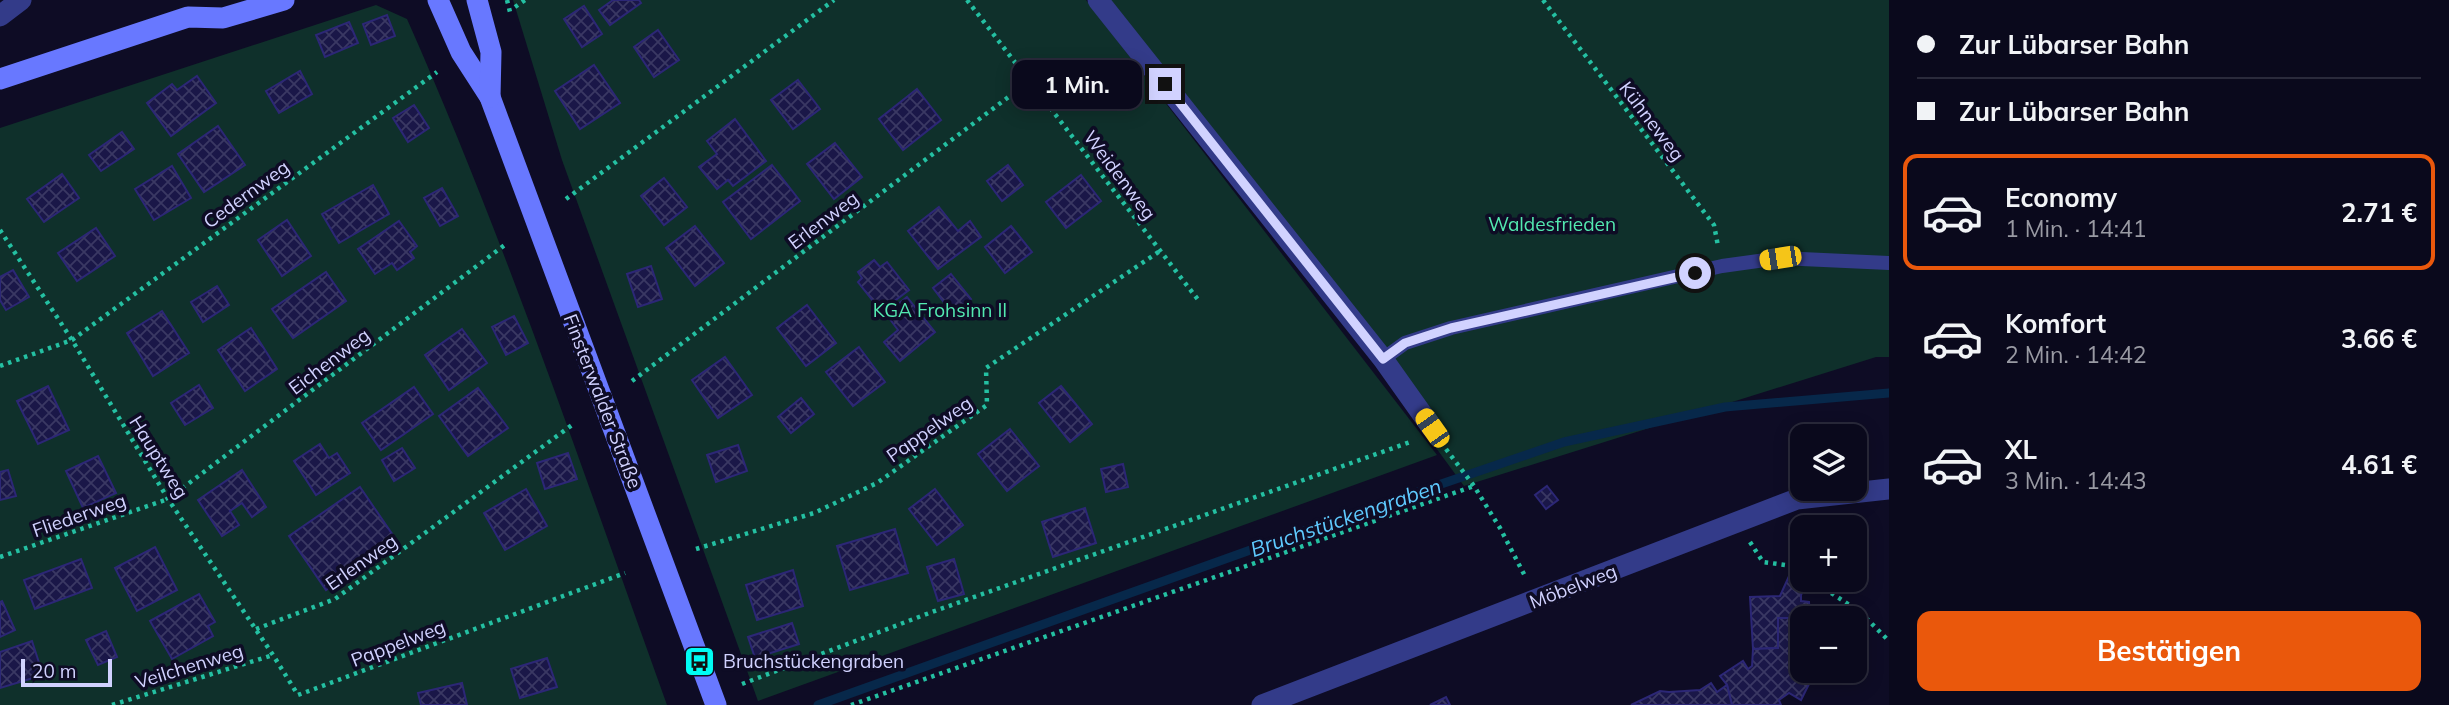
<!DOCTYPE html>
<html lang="de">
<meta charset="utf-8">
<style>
:root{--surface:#0a091c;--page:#181729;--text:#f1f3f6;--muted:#999aa3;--line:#2a2a3b;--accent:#ea580c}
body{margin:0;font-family:Mulish,sans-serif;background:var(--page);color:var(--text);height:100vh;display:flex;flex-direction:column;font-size:26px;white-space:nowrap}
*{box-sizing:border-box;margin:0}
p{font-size:23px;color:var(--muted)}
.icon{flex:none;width:38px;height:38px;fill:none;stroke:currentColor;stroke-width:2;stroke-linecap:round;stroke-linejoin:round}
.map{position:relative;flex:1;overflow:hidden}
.drawer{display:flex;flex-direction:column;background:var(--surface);width:560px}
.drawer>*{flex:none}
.banner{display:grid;align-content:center;height:154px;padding:0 28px;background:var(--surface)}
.buttons{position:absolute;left:1790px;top:424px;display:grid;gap:14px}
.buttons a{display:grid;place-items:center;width:77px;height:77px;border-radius:14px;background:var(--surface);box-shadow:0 4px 18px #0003,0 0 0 2px var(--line);font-size:35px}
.scale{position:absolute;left:21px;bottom:18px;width:91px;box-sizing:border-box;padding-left:7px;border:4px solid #d1d2ff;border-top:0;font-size:19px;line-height:24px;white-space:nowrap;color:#d1d2ff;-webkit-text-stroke:5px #0e0c25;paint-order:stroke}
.end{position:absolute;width:32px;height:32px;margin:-16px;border:9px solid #d1d2ff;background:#111;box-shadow:0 0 0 4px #111}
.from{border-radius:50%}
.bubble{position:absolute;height:49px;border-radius:14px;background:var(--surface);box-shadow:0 4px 18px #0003,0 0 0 2px var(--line);font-size:23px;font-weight:700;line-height:49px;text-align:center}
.car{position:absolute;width:21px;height:42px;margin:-21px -10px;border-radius:9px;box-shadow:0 0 5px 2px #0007;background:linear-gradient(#f5c518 24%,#345 0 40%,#f5c518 0 76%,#345 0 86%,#f5c518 0)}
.banner b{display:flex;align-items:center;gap:24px;height:66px;font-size:26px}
.banner b+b{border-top:2px solid var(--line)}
.banner i{width:18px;height:18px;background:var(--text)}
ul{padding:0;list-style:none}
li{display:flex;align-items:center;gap:21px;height:116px;margin:0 14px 10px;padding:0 14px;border:4px solid transparent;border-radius:14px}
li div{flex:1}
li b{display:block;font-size:26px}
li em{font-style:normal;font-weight:700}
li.current{border-color:var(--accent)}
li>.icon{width:63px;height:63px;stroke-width:1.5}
.action{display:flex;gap:14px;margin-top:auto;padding:14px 28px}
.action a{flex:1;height:80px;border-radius:14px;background:var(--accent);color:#fff;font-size:28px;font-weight:700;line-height:80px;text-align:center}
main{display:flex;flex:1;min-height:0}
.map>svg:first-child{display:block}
</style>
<main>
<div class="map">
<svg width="1889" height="705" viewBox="0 0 1889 705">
<defs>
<pattern id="building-cross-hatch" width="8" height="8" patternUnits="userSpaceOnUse" patternTransform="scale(1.75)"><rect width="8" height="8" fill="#1a1748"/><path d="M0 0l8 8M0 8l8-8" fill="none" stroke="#3a3863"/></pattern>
</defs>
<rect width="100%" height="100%" fill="#0e0c25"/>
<g fill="#0f302b">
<polygon points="513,0 1086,0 1437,455 758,701 562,160"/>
<polygon points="1107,0 1889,0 1889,357 1876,357 1464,486"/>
<path d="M376 5 407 19C506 242 584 475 667 705H0V128Z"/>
</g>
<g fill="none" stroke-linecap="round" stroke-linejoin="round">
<polyline stroke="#07284a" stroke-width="9" points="818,705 1298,533 1564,442 1725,407 1889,393"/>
</g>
<g fill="url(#building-cross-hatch)" stroke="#2c2776" stroke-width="2">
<polygon points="613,0 639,0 641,3 610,25 599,10"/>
<polygon points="584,6 602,34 582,47 564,19"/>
<polygon points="387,15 395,36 371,45 363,24"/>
<polygon points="349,22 358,43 325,57 316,35"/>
<polygon points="658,30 679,60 654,77 634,47"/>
<polygon points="594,65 620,103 580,129 555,91"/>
<polygon points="300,71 312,94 279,113 266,91"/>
<polygon points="197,76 216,103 171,136 147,103 172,84 177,90"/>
<polygon points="798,80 820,109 793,129 771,100"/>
<polygon points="917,89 941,120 903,150 879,119"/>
<polygon points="414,105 429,128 408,142 393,118"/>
<polygon points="735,119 766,161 733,186 728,180 717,189 699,167 717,154 707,141"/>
<polygon points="218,126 245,165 204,192 178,154"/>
<polygon points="122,132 134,149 101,171 89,155"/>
<polygon points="835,143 862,177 834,199 807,164"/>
<polygon points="772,165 800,201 751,239 723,202"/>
<polygon points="1008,165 1023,185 1002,201 987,181"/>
<polygon points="172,166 191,198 154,220 135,189"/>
<polygon points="62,174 79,198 44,222 27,199"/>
<polygon points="1081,175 1101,201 1066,228 1046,202"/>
<polygon points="664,178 687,207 664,225 641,196"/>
<polygon points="373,185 389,214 339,243 322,214"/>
<polygon points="442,188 458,216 440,226 424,198"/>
<polygon points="939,207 958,231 970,221 981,237 938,269 908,231"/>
<polygon points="287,220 311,256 282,276 258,240"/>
<polygon points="399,221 417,246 410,252 414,258 397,270 392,263 375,274 358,249"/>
<polygon points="695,226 724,263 695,286 666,248"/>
<polygon points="1011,226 1032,252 1005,273 985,247"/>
<polygon points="96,228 115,256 77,281 58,253"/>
<polygon points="874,260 880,267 887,262 909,290 881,311 858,282 862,278 858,272"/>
<polygon points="651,266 662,299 638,307 627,274"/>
<polygon points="13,270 29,297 6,310 0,300 0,277"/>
<polygon points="326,272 346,301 293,338 272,309"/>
<polygon points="951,274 971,299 952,313 933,288"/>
<polygon points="217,286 229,305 203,322 191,302"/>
<polygon points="907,297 935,332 900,361 884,342 898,330 886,314"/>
<polygon points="807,305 836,343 806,366 777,328"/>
<polygon points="162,311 189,353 153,376 127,333"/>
<polygon points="514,316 528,343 506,355 492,327"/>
<polygon points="251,328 277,369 245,391 218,350"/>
<polygon points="462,329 487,363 449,390 425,355"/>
<polygon points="859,347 885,382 853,406 826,372"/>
<polygon points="725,357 752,395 718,418 692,380"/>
<polygon points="199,385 213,408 185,425 171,403"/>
<polygon points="48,386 69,430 38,444 17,401"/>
<polygon points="1061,386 1092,424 1070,442 1039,403"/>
<polygon points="414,387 433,414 381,450 362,423"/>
<polygon points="478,388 508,428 468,456 439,416"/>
<polygon points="801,398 814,414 791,433 778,417"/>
<polygon points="1010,429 1039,466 1007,491 978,454"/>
<polygon points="320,444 329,458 337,453 350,473 316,495 294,461"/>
<polygon points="738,445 747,471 716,482 707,455"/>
<polygon points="402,448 415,468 394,481 382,460"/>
<polygon points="568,453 577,479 545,489 537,463"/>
<polygon points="98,456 116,493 83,508 66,471"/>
<polygon points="1123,464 1128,487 1106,492 1101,469"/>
<polygon points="8,470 16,496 0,500 0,472"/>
<polygon points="242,470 266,507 252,517 242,503 230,511 239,525 222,536 198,500"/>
<polygon points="1547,486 1558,500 1546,509 1535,495"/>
<polygon points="360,487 397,541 326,590 289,536"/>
<polygon points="526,489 547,526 505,550 484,513"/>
<polygon points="935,489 963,525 937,545 909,509"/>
<polygon points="1085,508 1096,543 1053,557 1042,522"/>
<polygon points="895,529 908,573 850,590 837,546"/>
<polygon points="155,547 177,590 137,611 115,568"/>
<polygon points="81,559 92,588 35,609 24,580"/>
<polygon points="954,559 964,594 938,601 927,567"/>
<polygon points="793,570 803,606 757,620 746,585"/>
<polygon points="1790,574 1807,583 1801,595 1801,601 1809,602 1810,618 1778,618 1778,648 1753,649 1750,597 1780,596"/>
<polygon points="199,594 215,622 208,626 213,636 172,659 150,621"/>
<polygon points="2,601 15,630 0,637 0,602"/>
<polygon points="1778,618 1802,618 1802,670 1816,670 1801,700 1789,693 1779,700 1781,705 1732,705 1727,685 1720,676 1743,661 1748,669 1752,666 1753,649 1778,648"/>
<polygon points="792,623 799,644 755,658 748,637"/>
<polygon points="106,631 117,657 98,665 86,640"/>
<polygon points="32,641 43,675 0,688 0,652"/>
<polygon points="547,658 557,687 520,698 511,669"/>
<polygon points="462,683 467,705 421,705 418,693"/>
<polygon points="1711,683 1717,692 1727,685 1732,705 1631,705 1660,691 1669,692 1700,690"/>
<polygon points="1446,697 1450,705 1430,705"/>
</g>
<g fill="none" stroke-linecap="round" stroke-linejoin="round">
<g stroke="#24c0a2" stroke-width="4.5" stroke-dasharray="3.5 5" stroke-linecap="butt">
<polyline points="507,0 510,12"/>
<polyline points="967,0 1199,301"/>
<polyline points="1543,0 1714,225 1718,246"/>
<polyline points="515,7 525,0"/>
<polyline points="566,199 834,0"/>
<polyline points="0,230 72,340 168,499 273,655 298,695 625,573"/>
<polyline points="0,366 72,340 437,72"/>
<polyline points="632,381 1031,80"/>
<polyline points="1446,449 1474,486 1500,528 1526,578"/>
<polyline points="1750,542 1763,562 1785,565 1802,575"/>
<polyline points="696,549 814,513 877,483 987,405 986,368 1160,251"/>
<polyline points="0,557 168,499 506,244"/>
<polyline points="1810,579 1860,612 1889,641"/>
<polyline points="256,629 335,599 572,425"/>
<polyline points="742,684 932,612 1413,441"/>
<polyline points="112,705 273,655"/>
<polyline points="851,705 1474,486"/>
</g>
<polyline stroke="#333b89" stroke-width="14" points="1383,359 1405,343 1451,328 1722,266 1780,258 1889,263"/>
<g stroke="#333b89" stroke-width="21">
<polyline points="1098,0 1383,359 1432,428"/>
<polyline points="0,16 21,0"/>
<polyline points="1262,705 1797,499 1889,489"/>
</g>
<g stroke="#6878ff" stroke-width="21">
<polyline points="438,0 461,52 490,97 716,705"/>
<polyline points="477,0 491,52 490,97"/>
<polyline points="0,79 188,17 223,18 284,0"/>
</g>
</g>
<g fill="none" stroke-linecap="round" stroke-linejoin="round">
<polyline stroke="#d1d2ff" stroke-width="9" points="1165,84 1383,359 1405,343 1451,328 1695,273"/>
</g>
<defs>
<symbol id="bus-square" viewBox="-11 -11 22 22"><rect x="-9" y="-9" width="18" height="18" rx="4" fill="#00fcf4" stroke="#0e0c25"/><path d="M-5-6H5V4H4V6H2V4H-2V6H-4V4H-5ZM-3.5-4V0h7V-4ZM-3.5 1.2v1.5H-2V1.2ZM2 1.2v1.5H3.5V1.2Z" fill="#111"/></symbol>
</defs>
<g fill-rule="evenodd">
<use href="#bus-square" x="682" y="644" width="35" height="35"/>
</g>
<g text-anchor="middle" stroke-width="7" stroke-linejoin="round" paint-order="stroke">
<g font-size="19" fill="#d1d2ff" stroke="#0e0c25">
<text transform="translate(1652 121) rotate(53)" y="7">Kühneweg</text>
<text transform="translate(1120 175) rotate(53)" y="7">Weidenweg</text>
<text transform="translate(246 194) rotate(-36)" y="7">Cedernweg</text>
<text transform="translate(823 220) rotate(-37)" y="7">Erlenweg</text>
<text transform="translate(329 361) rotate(-37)" y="7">Eichenweg</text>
<text transform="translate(603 401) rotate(69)" y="7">Finsterwalder Straße</text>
<text transform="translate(929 429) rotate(-35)" y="7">Pappelweg</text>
<text transform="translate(159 457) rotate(58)" y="7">Hauptweg</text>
<text transform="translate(79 515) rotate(-19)" y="7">Fliederweg</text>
<text transform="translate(361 562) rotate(-35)" y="7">Erlenweg</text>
<text transform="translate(1573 586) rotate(-21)" y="7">Möbelweg</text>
<text transform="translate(398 643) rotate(-21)" y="7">Pappelweg</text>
<text transform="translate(189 666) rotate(-17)" y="7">Veilchenweg</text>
</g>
<g font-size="19" fill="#53e9b0" stroke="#0e0c25">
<text x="1552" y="231">Waldesfrieden</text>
<text x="940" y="317">KGA Frohsinn II</text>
</g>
<g font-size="19" fill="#d1d2ff" stroke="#0e0c25" text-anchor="start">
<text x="723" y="668">Bruchstückengraben</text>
</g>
<g font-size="21" font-style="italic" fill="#5fcaff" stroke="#0e0c25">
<text transform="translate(1346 518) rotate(-19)" y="7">Bruchstückengraben</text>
</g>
</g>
</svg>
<div class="buttons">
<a><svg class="icon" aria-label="layers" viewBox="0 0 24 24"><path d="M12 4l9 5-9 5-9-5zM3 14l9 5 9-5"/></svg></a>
<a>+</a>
<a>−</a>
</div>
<div class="scale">20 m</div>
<i class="end from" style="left:1695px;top:273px"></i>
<i class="end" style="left:1165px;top:84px"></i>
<div class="bubble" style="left:1012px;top:60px;width:130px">1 Min.</div>
<i class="car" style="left:1780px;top:258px;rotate:261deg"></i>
<i class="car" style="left:1432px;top:428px;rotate:325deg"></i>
</div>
<section class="drawer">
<div class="banner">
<b><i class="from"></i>Zur Lübarser Bahn</b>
<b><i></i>Zur Lübarser Bahn</b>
</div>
<ul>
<li class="current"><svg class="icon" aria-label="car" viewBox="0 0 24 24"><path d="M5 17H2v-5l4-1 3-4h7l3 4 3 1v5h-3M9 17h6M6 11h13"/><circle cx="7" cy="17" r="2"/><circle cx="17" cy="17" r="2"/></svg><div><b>Economy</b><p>1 Min. · 14:41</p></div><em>2.71 €</em></li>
<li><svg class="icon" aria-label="car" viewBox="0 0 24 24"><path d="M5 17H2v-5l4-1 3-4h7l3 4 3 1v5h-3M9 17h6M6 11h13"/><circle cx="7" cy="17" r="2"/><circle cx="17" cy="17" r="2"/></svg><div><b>Komfort</b><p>2 Min. · 14:42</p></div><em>3.66 €</em></li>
<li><svg class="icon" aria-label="car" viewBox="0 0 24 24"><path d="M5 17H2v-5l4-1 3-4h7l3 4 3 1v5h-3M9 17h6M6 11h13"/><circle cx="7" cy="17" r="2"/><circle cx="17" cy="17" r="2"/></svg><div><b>XL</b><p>3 Min. · 14:43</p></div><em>4.61 €</em></li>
</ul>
<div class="action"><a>Bestätigen</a></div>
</section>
</main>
